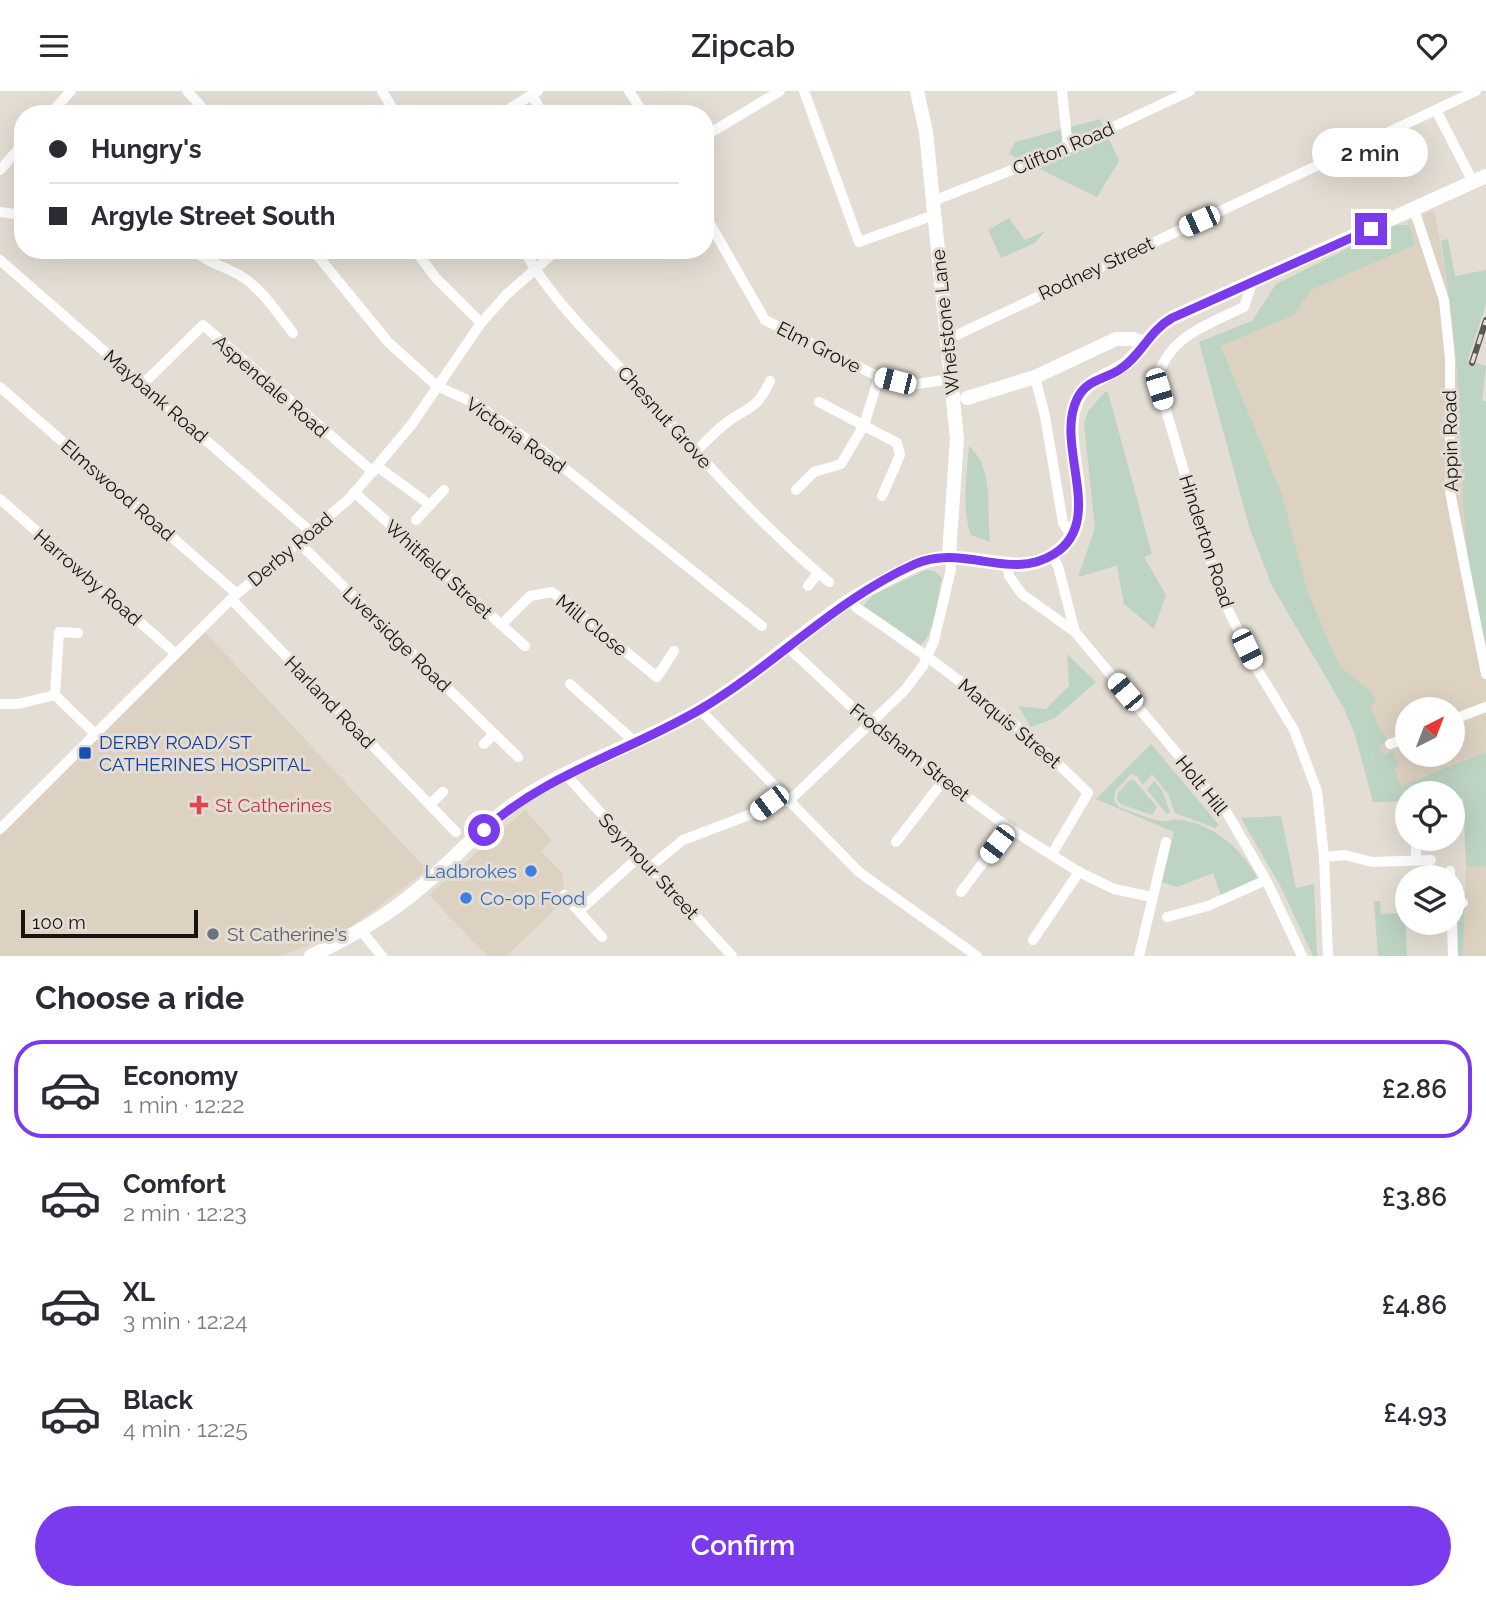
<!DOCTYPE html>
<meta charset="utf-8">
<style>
:root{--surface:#fff;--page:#f2f2f3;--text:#2b2b33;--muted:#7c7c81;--line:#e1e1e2;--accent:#7c3aed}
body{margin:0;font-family:Raleway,sans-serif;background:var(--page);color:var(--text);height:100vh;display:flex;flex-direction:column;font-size:26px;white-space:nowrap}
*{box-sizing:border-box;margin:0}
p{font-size:23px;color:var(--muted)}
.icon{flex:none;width:38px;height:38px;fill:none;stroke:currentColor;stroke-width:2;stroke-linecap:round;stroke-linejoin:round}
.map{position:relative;height:865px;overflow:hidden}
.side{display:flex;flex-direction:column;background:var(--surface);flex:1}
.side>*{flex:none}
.guide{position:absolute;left:14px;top:14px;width:700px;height:154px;border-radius:28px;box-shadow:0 7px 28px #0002;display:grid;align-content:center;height:154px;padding:0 35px;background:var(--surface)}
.needle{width:46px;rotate:42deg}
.fabs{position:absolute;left:1395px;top:606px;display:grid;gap:14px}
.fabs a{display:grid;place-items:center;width:70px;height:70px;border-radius:50%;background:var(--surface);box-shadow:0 7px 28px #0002;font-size:35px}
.scale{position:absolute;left:21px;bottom:18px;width:177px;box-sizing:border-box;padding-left:7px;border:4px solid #181511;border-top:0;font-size:19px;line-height:24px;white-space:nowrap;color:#181511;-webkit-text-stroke:5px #e4ddd3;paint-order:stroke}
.end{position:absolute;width:32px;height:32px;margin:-16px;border:9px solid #7c3aed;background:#fff;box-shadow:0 0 0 4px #fff}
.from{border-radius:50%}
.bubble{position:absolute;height:49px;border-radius:24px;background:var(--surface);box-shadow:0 7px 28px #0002;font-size:23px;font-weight:600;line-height:49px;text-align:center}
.car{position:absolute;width:21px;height:42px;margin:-21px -10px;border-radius:9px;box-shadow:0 0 5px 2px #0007;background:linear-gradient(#fff 24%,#345 0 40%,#fff 0 76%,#345 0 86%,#fff 0)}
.guide b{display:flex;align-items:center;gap:24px;height:66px;font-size:26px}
.guide b+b{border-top:2px solid var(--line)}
.guide i{width:18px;height:18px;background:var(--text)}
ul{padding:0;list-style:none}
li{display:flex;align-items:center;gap:21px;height:98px;margin:0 14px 10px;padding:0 21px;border:4px solid transparent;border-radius:28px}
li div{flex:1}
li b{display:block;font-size:26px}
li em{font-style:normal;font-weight:600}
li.current{border-color:var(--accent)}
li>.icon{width:63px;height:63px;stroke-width:1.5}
h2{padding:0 35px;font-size:32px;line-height:84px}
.cta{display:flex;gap:14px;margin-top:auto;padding:14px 35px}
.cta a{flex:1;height:80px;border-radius:42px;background:var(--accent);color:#fff;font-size:28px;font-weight:600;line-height:80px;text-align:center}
header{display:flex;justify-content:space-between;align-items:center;height:91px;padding:0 35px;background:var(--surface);font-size:32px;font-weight:600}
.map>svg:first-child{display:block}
</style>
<header><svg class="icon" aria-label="menu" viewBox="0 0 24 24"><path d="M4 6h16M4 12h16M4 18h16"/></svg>Zipcab<svg class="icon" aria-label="heart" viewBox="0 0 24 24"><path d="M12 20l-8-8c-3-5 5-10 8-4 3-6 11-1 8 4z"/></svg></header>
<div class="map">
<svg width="1486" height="865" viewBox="0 0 1486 865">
<rect width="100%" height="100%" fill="#e4ddd3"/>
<g fill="#ddd2c1" fill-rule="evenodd">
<path d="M1434 119 1450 203 1459 314 1462 399 1471 472 1486 552V699L1453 708 1452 702H1407V710L1373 711 1340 576 1308 502 1282 403 1221 254 1294 224 1311 199 1414 154 1407 130ZM1407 618H1452V663H1407Z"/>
<polygon points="201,537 427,779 351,836 282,865 0,865 0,745"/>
<polygon points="525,719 552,749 541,760 562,782 564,798 557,804 563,810 507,865 487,865 429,804"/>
<polygon points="1466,775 1486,775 1486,865 1463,865"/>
</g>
<g fill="#bcd4c1">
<polygon points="1100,28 1119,70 1097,106 1009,63 1015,51"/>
<polygon points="1009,127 1025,149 1045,140 1035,152 1001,167 988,139"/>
<polygon points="1395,134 1409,134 1415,154 1311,199 1294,224 1221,255 1282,403 1308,502 1340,576 1371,600 1376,612 1370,614 1382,644 1385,643 1388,650 1379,654 1383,664 1393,660 1399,675 1394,677 1401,695 1486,661 1486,775 1466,775 1463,707 1453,708 1452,702 1407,702 1407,710 1373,711 1355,644 1344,617 1272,495 1249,435 1199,251 1252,230 1276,193"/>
<path d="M1448 148 1455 185 1486 179V213L1468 269 1486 275 1482 310H1486V552C1461 477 1463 392 1459 314 1456 259 1450 204 1441 150Z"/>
<polygon points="1105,301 1108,301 1152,463 1144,466 1166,504 1154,538 1124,513 1117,476 1119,474 1078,486 1095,437 1084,333 1088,320"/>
<path d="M969 355C995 378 986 421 990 451L971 444C961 417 967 383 969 355Z"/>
<path d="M926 479 934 480 942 487C937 506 935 542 921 554L863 515 873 504Z"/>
<polygon points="1067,563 1096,591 1055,627 1031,636 1018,615 1046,618 1069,595"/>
<path d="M1151 653 1219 734 1215 737 1175 722 1168 703 1152 683 1143 694 1137 685 1131 683 1115 700 1114 710 1119 716C1132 720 1147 728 1161 730 1169 731 1176 727 1183 729 1217 736 1243 759 1259 790L1221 805 1213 782 1177 796 1162 791 1174 741 1096 708Z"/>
<polygon points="1134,689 1157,716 1152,724 1120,713 1117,708 1118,702 1129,690"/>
<polygon points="1154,690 1162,699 1170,721 1167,723 1147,699"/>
<polygon points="1281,725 1296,797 1314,793 1317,865 1313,865 1282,798 1241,727"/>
<polygon points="1374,810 1380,810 1381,823 1405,822 1407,865 1378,865"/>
<polygon points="1465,816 1463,865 1457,865 1456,825"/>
</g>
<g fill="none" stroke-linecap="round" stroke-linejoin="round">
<g stroke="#fff" stroke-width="10">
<polyline points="187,0 208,23"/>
<polyline points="382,0 396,23"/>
<polyline points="629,0 644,23"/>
<polyline points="804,0 859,151 934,124"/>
<polyline points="1062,0 1068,57"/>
<polyline points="532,4 543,23"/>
<polyline points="1436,19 1473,91"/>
<polyline points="50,23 71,0"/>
<polyline points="501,23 538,0"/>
<polyline points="705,45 780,0"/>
<polyline points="0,79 23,53"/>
<polyline points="933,110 1068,57 1190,0"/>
<polyline points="1414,118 1444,209 1450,268 1450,401 1486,583"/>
<polyline points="0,121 23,124"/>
<polyline points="705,124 765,229 879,286 911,294 950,288"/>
<path d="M194 159C209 173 225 175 241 185 262 198 278 223 293 242"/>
<polyline points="313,159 388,251 437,295 474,312 534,353 762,535"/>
<polyline points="415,159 436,187 481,232"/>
<path d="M524 159C551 209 594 248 632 290 695 359 756 431 829 491"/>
<polyline points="0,169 312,442"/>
<path d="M1252 192 1244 216C1207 234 1168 245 1157 289L1220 502 1257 578 1294 639 1317 700 1324 766 1328 865"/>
<polyline points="946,249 1476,0"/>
<polyline points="1035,286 1045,325 1063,432 1072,446"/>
<polyline points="143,293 203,234 373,381"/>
<polyline points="0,296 237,503"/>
<polyline points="819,311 897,352 900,364 882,405"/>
<path d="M696 360C707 350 718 337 730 329 752 315 758 316 770 290"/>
<polyline points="378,376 430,414"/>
<polyline points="796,399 814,381 841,373 864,334 879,286"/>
<polyline points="354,401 525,555"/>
<polyline points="0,408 176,563"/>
<polyline points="416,429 444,399"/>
<polyline points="300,453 518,666"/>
<polyline points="1052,465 1058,475 1075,541"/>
<polyline points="1008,474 1009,485 1022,503 1075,541 1227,722 1266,789 1302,865"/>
<polyline points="808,495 818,482"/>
<polyline points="231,508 456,741"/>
<path d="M850 509 857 517C940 573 1018 631 1088 702L1052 763"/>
<polyline points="501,534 530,505 552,501 657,586 674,560"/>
<polyline points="78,542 59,541 55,604 96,644"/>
<polyline points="789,557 870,633 1009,737 1079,781 1114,798 1152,806"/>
<polyline points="570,593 635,651"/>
<polyline points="0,613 18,613 55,604"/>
<polyline points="700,619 859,781 977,865"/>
<polyline points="1452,629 1486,616"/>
<polyline points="484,653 494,643"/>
<polyline points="1390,653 1407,647"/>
<polyline points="567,685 732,865"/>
<polyline points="788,711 904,600 923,575 934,550 951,478 949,464"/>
<polyline points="430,713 443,701"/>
<polyline points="0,738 231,508 350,407 412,333 481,232 506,204 557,159"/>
<polyline points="1416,747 1416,767"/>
<polyline points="896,751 943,690"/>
<polyline points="1324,766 1345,764 1372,771 1431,769"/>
<polyline points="649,777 683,749 757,721 780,703"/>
<polyline points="1450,780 1450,786"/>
<polyline points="961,801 1009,737"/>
<polyline points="564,804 602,846"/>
<polyline points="1452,812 1463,812"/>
<polyline points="579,820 639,766"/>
<polyline points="1167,826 1208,815 1266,789"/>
<polyline points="1452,831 1453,865"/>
<polyline points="362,841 382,865"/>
<polyline points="1033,849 1079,781"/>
<polyline points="1139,865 1166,751"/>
</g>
<g stroke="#fff" stroke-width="14">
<polyline points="917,0 926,41 957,348 949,464"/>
<polyline points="967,307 1035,286 1116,248 1133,248 1144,252"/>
<path d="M311 865C354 844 393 822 428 790 457 765 483 735 515 712 572 673 642 653 702 617 754 586 797 545 847 511 866 498 888 488 909 477 964 447 1015 496 1059 459 1104 423 1056 355 1077 309 1088 285 1114 286 1131 268 1145 254 1153 238 1172 227L1486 85"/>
</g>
<defs>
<polyline id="rail" points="1472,272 1486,229"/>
</defs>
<use href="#rail" stroke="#5b5751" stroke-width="6"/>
<use href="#rail" stroke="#e4ddd3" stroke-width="3.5" stroke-dasharray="10" stroke-linecap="butt"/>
</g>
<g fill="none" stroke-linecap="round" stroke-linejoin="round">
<path stroke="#7c3aed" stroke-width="9" d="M484 739C548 682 628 661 701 618 775 574 835 509 915 473 964 452 1010 491 1054 463 1107 430 1054 355 1077 308 1086 289 1103 289 1119 279 1141 265 1149 240 1172 227L1371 138"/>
</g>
<rect fill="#1a4fb4" stroke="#e4ddd3" stroke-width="2.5" x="78" y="655" width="14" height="14" rx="3.5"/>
<path fill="#e0444e" stroke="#e4ddd3" stroke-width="2.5" d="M195.5 703.5h7v7h7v7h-7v7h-7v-7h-7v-7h7z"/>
<g fill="#3f7fe0" stroke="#e4ddd3" stroke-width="2.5">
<circle cx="531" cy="780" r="7"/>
<circle cx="466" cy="807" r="7"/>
</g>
<circle fill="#6b7280" stroke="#e4ddd3" stroke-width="2.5" cx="213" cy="843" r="7"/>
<g text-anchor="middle" stroke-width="6" stroke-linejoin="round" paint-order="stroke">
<g font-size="19" fill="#181511" stroke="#e4ddd3">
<text transform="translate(1063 57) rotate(-23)" y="7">Clifton Road</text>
<text transform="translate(1096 177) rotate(-25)" y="7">Rodney Street</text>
<text transform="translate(945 231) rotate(-96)" y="7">Whetstone Lane</text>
<text transform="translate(819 256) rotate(27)" y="7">Elm Grove</text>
<text transform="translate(271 295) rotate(41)" y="7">Aspendale Road</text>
<text transform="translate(156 305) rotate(41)" y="7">Maybank Road</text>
<text transform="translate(665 326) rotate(48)" y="7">Chesnut Grove</text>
<text transform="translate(516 344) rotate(35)" y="7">Victoria Road</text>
<text transform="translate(1450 350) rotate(-91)" y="7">Appin Road</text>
<text transform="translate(118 399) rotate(41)" y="7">Elmswood Road</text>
<text transform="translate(1207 450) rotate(72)" y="7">Hinderton Road</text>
<text transform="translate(290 458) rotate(-40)" y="7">Derby Road</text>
<text transform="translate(439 478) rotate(42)" y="7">Whitfield Street</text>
<text transform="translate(88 486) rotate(41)" y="7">Harrowby Road</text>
<text transform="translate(592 534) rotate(39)" y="7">Mill Close</text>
<text transform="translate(397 548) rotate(44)" y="7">Liversidge Road</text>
<text transform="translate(330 611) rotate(46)" y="7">Harland Road</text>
<text transform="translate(1010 632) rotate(40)" y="7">Marquis Street</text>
<text transform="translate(910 661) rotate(38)" y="7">Frodsham Street</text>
<text transform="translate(1202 694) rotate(51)" y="7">Holt Hill</text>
<text transform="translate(649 775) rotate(47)" y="7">Seymour Street</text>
</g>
<g font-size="19" fill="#164399" stroke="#e4ddd3" text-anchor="start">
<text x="99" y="658">DERBY ROAD/ST<tspan x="99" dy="22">CATHERINES HOSPITAL</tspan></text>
</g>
<g font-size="19" fill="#be3a42" stroke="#e4ddd3" text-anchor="start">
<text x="215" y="721">St Catherines</text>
</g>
<g font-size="19" fill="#366cbe" stroke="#e4ddd3" text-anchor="end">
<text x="517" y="787">Ladbrokes</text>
<text x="480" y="814" text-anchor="start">Co-op Food</text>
</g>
<g font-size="19" fill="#5b616d" stroke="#e4ddd3" text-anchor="start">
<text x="227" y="850">St Catherine's</text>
</g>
</g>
</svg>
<div class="fabs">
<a><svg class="needle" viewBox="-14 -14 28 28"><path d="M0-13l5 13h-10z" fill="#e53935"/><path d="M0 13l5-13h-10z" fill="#7c7c81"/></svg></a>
<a><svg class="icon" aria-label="locate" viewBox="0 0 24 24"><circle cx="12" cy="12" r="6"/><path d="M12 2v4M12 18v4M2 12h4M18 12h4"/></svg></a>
<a><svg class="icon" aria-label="layers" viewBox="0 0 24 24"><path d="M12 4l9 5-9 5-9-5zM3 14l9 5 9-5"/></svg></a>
</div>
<div class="scale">100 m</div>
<i class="end from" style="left:484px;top:739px"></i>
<i class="end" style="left:1371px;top:138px"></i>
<div class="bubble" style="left:1312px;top:37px;width:116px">2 min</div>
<i class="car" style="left:1199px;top:130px;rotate:246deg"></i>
<i class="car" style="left:895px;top:290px;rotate:284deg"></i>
<i class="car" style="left:1159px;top:298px;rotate:163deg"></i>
<i class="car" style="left:1247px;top:558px;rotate:154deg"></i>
<i class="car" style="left:1125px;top:601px;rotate:320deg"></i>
<i class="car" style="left:769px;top:712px;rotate:233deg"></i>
<i class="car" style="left:997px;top:753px;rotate:217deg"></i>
<div class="guide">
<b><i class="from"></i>Hungry's</b>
<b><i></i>Argyle Street South</b>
</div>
</div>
<section class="side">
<h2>Choose a ride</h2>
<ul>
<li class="current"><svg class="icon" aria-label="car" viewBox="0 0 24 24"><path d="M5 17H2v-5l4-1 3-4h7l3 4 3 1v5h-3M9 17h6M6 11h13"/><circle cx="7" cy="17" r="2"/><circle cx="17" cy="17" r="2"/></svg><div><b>Economy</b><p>1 min · 12:22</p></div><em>£2.86</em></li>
<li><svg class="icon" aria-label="car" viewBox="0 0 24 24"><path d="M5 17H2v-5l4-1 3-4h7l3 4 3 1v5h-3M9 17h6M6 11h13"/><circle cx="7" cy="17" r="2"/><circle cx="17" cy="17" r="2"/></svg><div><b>Comfort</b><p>2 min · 12:23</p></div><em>£3.86</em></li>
<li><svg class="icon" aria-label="car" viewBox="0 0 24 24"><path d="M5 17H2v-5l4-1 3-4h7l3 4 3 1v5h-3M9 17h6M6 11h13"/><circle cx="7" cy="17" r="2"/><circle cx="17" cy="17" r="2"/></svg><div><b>XL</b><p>3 min · 12:24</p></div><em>£4.86</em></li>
<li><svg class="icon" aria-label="car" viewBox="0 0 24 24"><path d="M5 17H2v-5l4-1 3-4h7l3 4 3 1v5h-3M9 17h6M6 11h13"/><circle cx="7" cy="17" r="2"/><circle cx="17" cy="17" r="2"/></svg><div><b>Black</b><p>4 min · 12:25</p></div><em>£4.93</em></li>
</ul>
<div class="cta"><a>Confirm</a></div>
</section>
